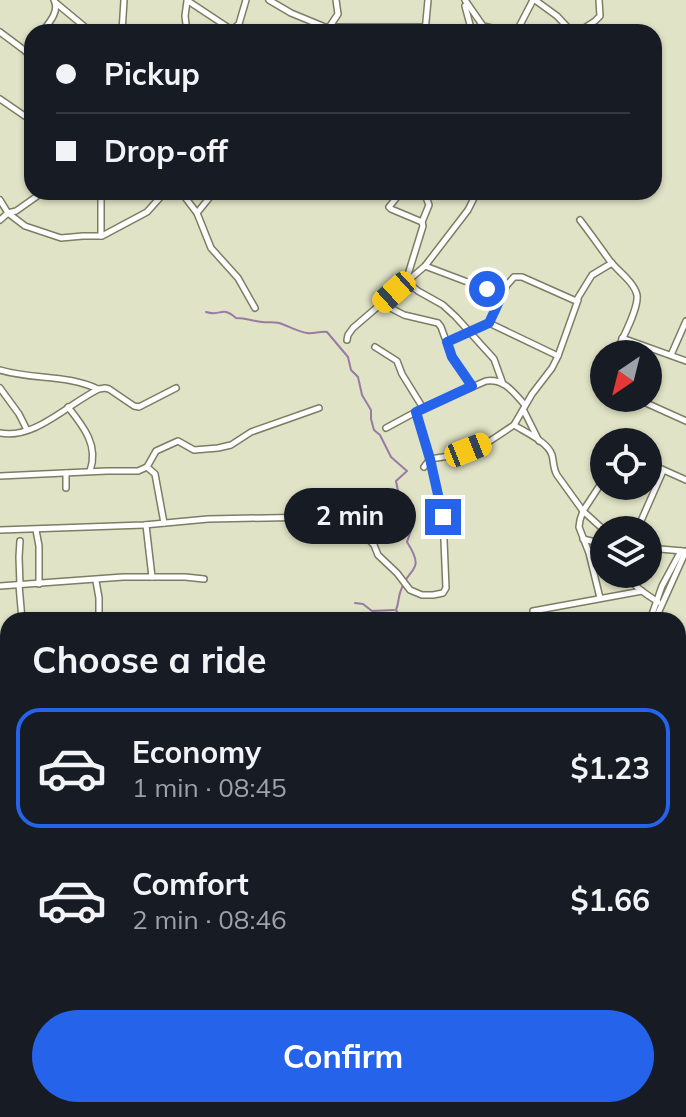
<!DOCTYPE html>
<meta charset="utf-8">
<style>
:root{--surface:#171b24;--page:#242831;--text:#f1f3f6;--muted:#9ea1a6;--line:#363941;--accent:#2563eb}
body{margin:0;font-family:Mulish,sans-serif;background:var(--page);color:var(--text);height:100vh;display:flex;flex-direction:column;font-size:30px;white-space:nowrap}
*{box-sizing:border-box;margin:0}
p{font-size:26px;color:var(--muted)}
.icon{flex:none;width:44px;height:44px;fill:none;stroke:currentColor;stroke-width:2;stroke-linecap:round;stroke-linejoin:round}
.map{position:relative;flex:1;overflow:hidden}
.sheet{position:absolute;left:0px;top:612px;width:686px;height:506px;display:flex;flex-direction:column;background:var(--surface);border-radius:24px 24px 0 0;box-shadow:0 2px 6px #0004}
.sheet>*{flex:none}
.top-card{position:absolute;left:24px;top:24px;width:638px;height:176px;border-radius:24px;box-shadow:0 2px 6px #0004;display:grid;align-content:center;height:176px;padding:0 32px;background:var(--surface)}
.needle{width:52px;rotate:215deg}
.controls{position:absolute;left:590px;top:340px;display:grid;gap:16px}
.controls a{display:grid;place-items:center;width:72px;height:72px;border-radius:50%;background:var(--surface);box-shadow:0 2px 6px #0004;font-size:40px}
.end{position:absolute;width:36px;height:36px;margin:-18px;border:10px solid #2563eb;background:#fff;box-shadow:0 0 0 4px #fff}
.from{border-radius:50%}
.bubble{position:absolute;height:56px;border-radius:28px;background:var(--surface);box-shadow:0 2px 6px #0004;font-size:26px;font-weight:700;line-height:56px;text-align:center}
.car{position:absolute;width:24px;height:48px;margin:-24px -12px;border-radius:10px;box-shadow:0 0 6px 2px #0007;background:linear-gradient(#f5c518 24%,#345 0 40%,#f5c518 0 76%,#345 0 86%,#f5c518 0)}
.top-card b{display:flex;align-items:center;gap:28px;height:76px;font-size:30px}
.top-card b+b{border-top:2px solid var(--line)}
.top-card i{width:20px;height:20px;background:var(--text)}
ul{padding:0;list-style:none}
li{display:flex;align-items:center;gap:24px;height:120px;margin:0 16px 12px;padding:0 16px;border:4px solid transparent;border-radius:24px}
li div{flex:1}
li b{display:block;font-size:30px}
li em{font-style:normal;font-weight:700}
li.active{border-color:var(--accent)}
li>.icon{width:72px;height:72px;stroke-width:1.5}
h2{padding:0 32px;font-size:36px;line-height:96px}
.action{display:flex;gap:16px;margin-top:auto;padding:16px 32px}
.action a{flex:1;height:92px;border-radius:48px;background:var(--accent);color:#fff;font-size:32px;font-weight:700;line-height:92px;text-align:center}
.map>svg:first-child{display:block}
</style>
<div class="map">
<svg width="686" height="1117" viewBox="0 0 686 1117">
<rect width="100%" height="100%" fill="#e0e3c5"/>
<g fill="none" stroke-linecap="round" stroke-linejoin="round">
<g stroke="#997ba5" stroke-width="2">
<path d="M206 312C222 317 221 305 236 318 246 318 253 321 262 322 269 323 276 321 282 324 290 327 299 332 307 333 314 334 320 331 327 332L348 357 351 370 358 377 362 395 371 410V419L374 430 380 435 391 457 407 471 396 481 404 521 412 527 407 542C426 572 409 566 401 590 398 597 399 603 396 610L401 620"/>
<polyline points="355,603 363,604 372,611 394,610"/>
<polyline points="678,711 686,725"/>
</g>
<defs>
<g id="minor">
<polyline points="269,0 291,13 325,27 425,27"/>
<polyline points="465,0 483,26 509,32"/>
<polyline points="535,0 557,16 572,32"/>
<polyline points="188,1 232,30 239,24 246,0"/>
<polyline points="56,3 91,32"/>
<polyline points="465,6 472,32"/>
<polyline points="330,26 338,14 336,0"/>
<polyline points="0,32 32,56"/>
<path d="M42 32C49 23 60 11 54 0"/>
<polyline points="122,32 124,0"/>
<polyline points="187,32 185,16 187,1"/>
<polyline points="425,32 428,0"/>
<polyline points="519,32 520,25 533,0"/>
<polyline points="578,32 595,21 600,16 599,0"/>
<polyline points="26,52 32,45"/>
<polyline points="0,99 32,121"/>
<polyline points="101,192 101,236"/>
<polyline points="181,192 197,213 211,248 238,278 255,308"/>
<polyline points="401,192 389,207 391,209 422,222 423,226 406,281 418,291 443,305 456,317 494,359 503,384"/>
<polyline points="0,200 8,213 25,226 61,238 83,236 102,236 147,212 165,192"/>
<polyline points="197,213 214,192"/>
<polyline points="0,220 8,213 16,211 43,192"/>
<path d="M580 220C590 233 600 247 610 261 618 271 634 282 637 295 639 309 621 341 615 354"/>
<polyline points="422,222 429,205 424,192"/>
<polyline points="425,266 502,295"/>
<polyline points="381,303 404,315 438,323 441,327 452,357 472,386"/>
<polyline points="489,323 558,356"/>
<polyline points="622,338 686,361"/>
<polyline points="347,340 348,335 353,328 425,266 468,210 477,192"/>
<polyline points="447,342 489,323 507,285 514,277 522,277 576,301 592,275 612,263"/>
<polyline points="375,347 397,361 402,374 423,408"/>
<polyline points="671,355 686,321"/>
<path d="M0 370C33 380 66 374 98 389"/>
<polyline points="0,388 19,414 27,430"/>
<polyline points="635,398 686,421"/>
<path d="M68 407C84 427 99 446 90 471"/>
<polyline points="524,411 539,441"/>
<path d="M514 425C525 432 548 442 552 455 554 463 553 468 557 475L583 511 604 530"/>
<path d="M386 428 423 408 486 381C504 378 514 393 525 405"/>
<path d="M0 433C35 440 69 403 99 389L105 388 109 389 134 406 139 407 176 388"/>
<polyline points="648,463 686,480"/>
<polyline points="147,467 155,474 164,523"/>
<polyline points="424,467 430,459 456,455 468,450 487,443 514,425 532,394 552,368 558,356 578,300"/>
<polyline points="66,473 66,488"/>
<polyline points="0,476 107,471 138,471 147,467 156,451 178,441 194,450 218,448 231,445 251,432 319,408"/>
<polyline points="146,525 152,577"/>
<polyline points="0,530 144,525 208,519 315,517 334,521 361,532 374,545 378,555 397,573 410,590 422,595 433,595 443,593 446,588 443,517 430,459 416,412"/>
<polyline points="36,530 39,546 39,584"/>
<polyline points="637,530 663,471"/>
<polyline points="583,539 604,544"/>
<polyline points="648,548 683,551"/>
<path d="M626 574C634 587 646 594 658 602"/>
<polyline points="96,581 99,598 99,620"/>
<polyline points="19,585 22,620"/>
<polyline points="20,585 19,557 20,541"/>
<polyline points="0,586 123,577 185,577 204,579"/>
<polyline points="600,598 589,553 579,527 580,520 583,511 604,479"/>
<polyline points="533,611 642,591"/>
<polyline points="650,620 662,586 681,551"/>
<polyline points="655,620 686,551"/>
<polyline points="0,641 8,646"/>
<polyline points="0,689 8,675"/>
<polyline points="0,697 8,694"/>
<polyline points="678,705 686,702"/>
<polyline points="0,982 8,1013"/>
<polyline points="14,1117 15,1110"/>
<polyline points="386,1117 389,1110"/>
<polyline points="589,1117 590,1110"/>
</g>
</defs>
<use href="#minor" stroke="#7c7e63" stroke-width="8"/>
<use href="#minor" stroke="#fff" stroke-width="5"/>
</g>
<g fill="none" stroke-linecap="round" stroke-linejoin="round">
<polyline stroke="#2563eb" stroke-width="10" points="443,517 430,459 416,412 472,386 452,357 447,342 489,323 502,295 487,289"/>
</g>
</svg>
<div class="controls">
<a><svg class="needle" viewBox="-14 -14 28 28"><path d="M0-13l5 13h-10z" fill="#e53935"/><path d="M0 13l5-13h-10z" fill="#9ea1a6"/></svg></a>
<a><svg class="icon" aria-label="locate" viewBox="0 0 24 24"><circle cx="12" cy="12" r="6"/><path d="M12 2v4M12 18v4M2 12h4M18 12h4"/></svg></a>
<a><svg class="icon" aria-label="layers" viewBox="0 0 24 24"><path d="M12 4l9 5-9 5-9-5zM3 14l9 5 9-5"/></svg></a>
</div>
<i class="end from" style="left:487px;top:289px"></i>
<i class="end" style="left:443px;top:517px"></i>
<div class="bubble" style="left:284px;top:488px;width:132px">2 min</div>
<i class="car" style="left:394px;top:292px;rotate:228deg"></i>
<i class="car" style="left:468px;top:450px;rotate:68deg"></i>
<div class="top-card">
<b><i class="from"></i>Pickup</b>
<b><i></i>Drop-off</b>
</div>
<section class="sheet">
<h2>Choose a ride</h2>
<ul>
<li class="active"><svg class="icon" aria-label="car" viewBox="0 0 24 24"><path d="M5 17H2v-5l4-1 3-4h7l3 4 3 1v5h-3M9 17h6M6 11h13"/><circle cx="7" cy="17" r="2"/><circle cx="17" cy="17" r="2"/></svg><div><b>Economy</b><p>1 min · 08:45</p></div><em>$1.23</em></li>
<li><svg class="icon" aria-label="car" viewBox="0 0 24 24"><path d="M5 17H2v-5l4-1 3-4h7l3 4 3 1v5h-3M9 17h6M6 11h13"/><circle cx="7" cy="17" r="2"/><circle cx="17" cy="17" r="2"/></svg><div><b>Comfort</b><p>2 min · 08:46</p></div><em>$1.66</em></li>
</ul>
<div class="action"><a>Confirm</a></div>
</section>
</div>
